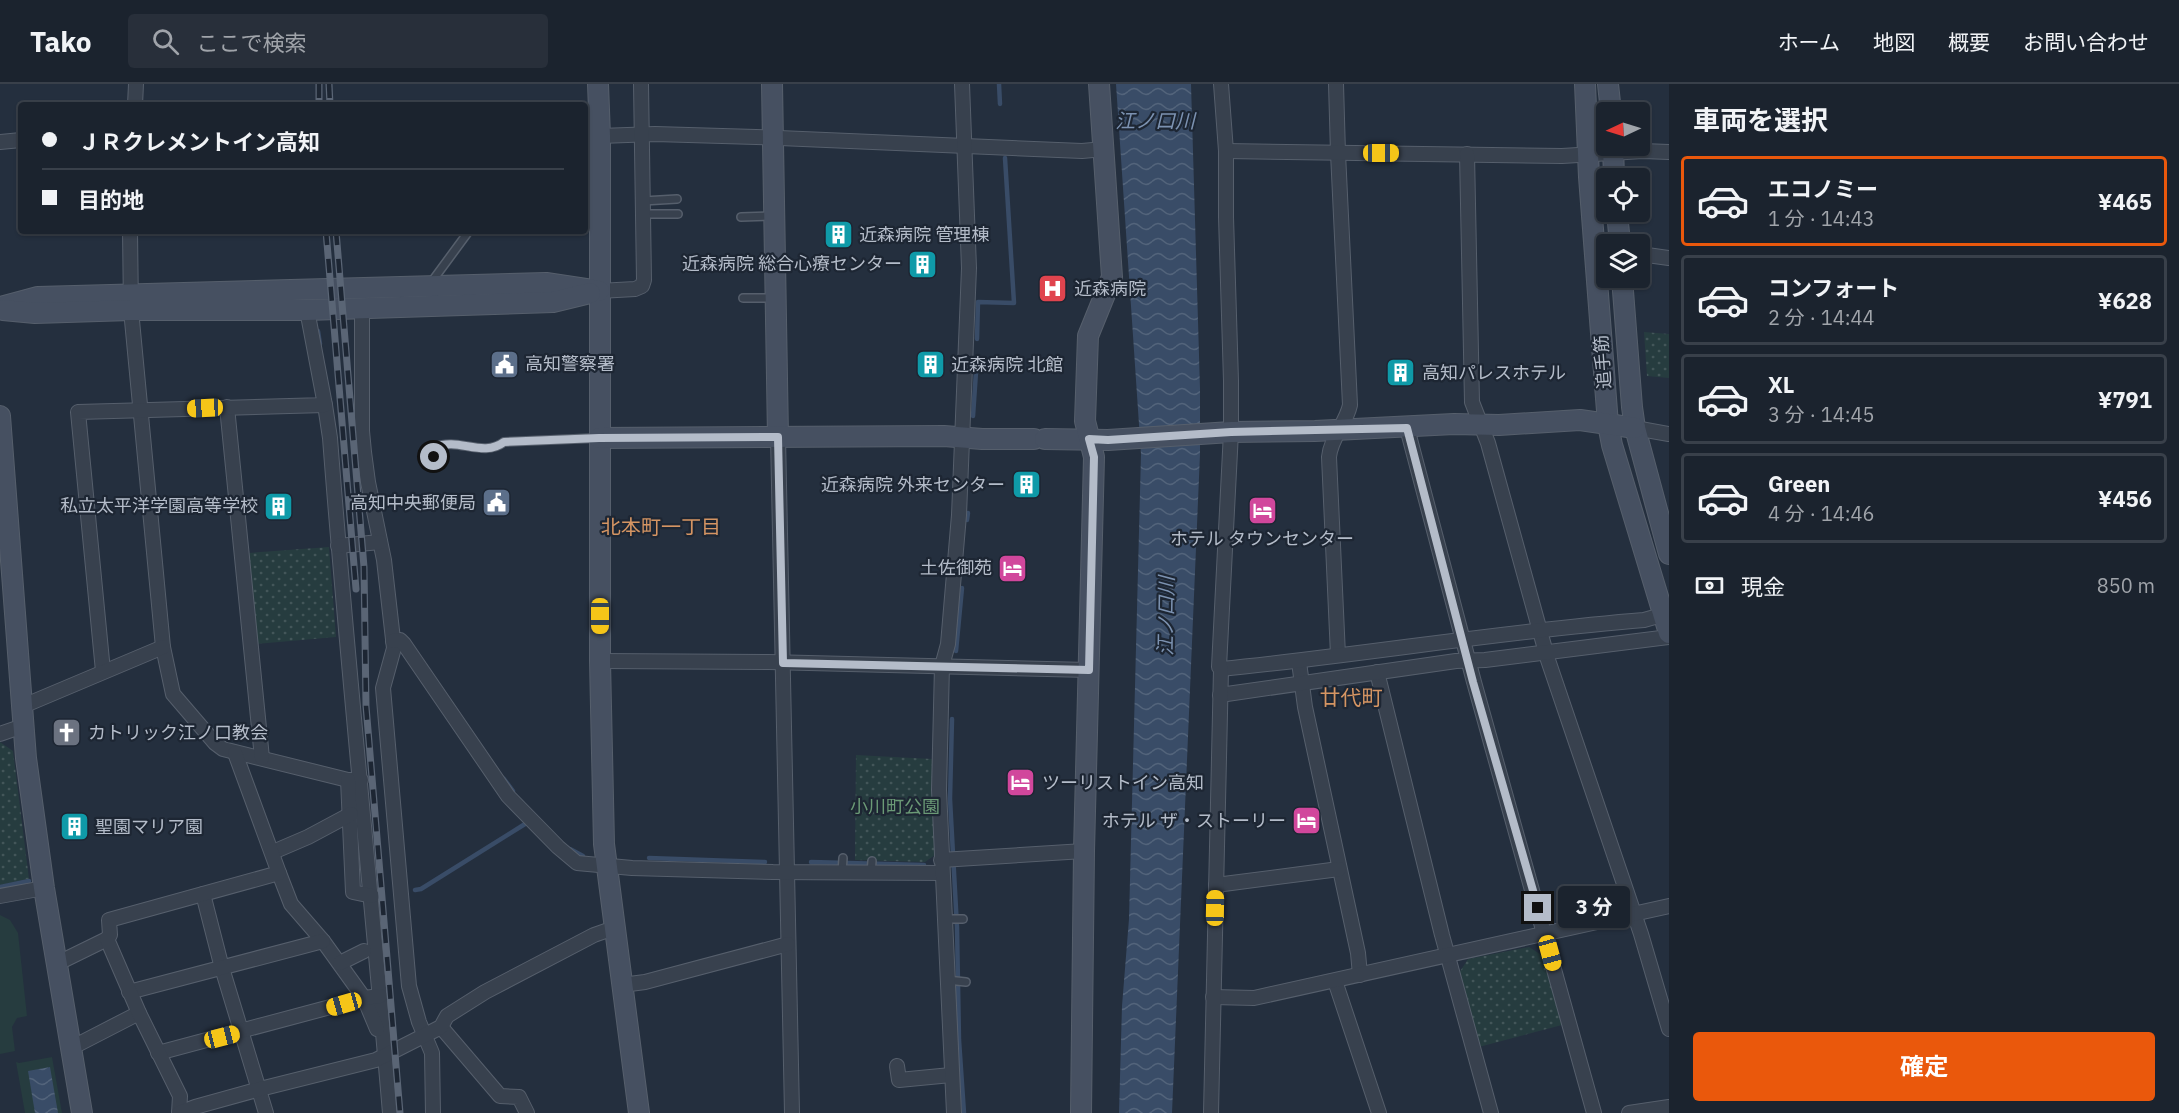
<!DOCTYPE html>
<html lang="ja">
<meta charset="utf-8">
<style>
:root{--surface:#1b232e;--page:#282f3a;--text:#f1f3f6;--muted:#a0a4aa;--line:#39404a;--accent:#ea580c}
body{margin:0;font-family:"IBM Plex Sans","Noto Sans JP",sans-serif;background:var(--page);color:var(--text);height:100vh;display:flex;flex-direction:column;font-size:22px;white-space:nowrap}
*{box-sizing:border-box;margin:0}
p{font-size:20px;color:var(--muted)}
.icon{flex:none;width:33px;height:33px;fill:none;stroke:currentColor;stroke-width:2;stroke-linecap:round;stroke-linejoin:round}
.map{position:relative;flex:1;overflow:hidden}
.sheet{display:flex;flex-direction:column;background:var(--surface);width:510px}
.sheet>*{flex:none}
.guide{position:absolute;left:18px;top:18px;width:570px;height:132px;border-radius:6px;box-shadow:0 2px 4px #0004,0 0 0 2px var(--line);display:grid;align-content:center;height:132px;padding:0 24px;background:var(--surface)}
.needle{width:39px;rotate:266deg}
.tools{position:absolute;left:1596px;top:18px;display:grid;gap:12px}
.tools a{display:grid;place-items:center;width:54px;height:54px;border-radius:6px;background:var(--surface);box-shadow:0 2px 4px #0004,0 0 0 2px var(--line);font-size:30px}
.end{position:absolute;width:27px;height:27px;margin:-14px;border:8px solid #b4bcc9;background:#111;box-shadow:0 0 0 3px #111}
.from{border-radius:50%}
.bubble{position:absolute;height:42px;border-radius:6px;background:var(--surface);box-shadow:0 2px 4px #0004,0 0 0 2px var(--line);font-size:20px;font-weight:700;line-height:42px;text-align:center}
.car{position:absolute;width:18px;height:36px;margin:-18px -9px;border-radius:8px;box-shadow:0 0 4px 2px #0007;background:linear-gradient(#f5c518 24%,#345 0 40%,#f5c518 0 76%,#345 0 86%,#f5c518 0)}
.guide b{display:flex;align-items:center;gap:21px;height:57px;font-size:22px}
.guide b+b{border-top:2px solid var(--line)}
.guide i{width:15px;height:15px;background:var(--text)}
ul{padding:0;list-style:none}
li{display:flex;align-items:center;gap:18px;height:90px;margin:0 12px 9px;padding:0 12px;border:3px solid var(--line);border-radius:6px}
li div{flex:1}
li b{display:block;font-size:22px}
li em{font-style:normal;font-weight:700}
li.selected{border-color:var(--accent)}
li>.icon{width:54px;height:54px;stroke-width:1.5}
h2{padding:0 24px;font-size:27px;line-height:72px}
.pay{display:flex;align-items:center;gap:15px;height:66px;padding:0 24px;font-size:22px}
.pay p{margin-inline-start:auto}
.action{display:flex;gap:12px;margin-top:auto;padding:12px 24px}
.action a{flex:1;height:69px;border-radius:6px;background:var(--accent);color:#fff;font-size:24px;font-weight:700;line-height:69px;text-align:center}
header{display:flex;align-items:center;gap:36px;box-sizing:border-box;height:84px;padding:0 30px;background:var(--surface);border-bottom:2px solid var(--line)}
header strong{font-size:28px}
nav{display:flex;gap:33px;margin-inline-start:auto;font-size:21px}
.search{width:420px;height:54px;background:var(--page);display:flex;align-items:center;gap:15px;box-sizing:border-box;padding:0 21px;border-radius:6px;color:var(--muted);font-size:22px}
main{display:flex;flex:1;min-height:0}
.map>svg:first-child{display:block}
</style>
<header>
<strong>Tako</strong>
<div class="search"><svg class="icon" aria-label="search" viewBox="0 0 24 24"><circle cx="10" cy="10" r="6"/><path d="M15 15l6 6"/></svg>ここで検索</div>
<nav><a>ホーム</a><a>地図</a><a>概要</a><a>お問い合わせ</a></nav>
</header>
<main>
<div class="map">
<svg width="1669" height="1029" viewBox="0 0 1669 1029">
<defs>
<pattern id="park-dots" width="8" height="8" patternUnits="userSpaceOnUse" patternTransform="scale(1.5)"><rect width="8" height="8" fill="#263c3f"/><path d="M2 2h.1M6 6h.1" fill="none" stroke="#435659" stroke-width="1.8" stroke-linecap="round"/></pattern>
<pattern id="water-waves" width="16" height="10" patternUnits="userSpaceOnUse" patternTransform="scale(1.5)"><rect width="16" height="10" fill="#394c67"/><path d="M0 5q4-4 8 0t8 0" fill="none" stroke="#53647b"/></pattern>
</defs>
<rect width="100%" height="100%" fill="#242f3e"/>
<g fill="#263c3f">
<polygon points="0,831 10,836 18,849 27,932 17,934 12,943 15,967 0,970"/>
<polygon points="52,973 62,1029 25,1029 16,978 19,979"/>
</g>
<g fill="url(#park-dots)">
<polygon points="1644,248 1669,250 1669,294 1647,292"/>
<polygon points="329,463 336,553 256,560 248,469"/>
<polygon points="0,658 13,667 29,795 0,801"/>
<polygon points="856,671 932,675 935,771 925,778 855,776"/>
<polygon points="1529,863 1543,872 1562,941 1479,963 1459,889 1468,875"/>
</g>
<g fill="url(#water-waves)">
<polygon points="1116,0 1191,0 1200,305 1200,370 1172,1029 1119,1029 1122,922 1129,835 1141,370"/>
<polygon points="50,983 58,1029 35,1029 28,987"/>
</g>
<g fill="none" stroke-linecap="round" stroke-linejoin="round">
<g stroke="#394c67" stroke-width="4.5">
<polyline points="999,0 1000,20"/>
<polyline points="318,247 320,260"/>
<polyline points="977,255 978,218 1014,219 1005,74"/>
<polyline points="973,332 976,288"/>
<polyline points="967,436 968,429"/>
<polyline points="956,567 962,504"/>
<polyline points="952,635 950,715 957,843 959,956 964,1029"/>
<polyline points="504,695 513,707"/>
<polyline points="570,765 583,772"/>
<polyline points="649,774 765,778"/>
<polyline points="811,778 924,781"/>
<polyline points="0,803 29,797"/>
<polyline points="415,806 421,805 525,740"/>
</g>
<defs>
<g id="lane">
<polyline points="643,117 677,115"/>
<polyline points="643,130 678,130"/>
<polyline points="741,133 772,132"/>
<polyline points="430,200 469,147"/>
<polyline points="743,214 773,214"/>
<path d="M434 373 436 363C457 353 483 374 504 358L597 354"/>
<polyline points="842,789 843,774"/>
<polyline points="871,789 872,777"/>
<polyline points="946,835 963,835"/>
<polyline points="947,896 966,898"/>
</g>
<g id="street">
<path d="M1336 0 1338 69 1350 321C1346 340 1331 353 1329 373L1338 571"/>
<polyline points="135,21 136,0"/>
<polyline points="600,52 655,50 756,53 1082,67 1104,65"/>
<polyline points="0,58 21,56"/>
<polyline points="1226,67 1562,72 1643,67 1669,68"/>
<polyline points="1467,70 1472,318 1488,359 1548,576 1641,850 1669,945"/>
<polyline points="130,147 131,226 163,563 173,610 215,659 223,665 348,696 361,696"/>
<polyline points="1640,170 1669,174"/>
<polyline points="599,207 635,205 642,202 644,196 641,0"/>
<polyline points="362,224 362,347 364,368 368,398 384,476 394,564 383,604 409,902 419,938 432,969 433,1029"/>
<path d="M325 321 330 354C347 579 371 804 390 1029"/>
<polyline points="227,323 262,674"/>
<polyline points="1407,344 1474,598 1594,1029"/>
<polyline points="1635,344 1669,350"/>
<polyline points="778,353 792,1029"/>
<polyline points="338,462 380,458"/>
<polyline points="393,557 400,556 404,560 508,712 558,763 577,779 632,784 773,788 942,789"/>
<polyline points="600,577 769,578 1089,586"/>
<polyline points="1299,578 1305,623 1358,869 1360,891"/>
<path d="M1221 585C1363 571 1503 547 1644 536L1669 529"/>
<polyline points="103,587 78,328 325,321 307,226"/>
<polyline points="1377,588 1442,851 1491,1029"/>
<polyline points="1220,611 1456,577 1485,576 1669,553"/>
<polyline points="23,622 163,563"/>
<polyline points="0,650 23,642"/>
<polyline points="348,696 353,808 372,812"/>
<polyline points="273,768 308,753 351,730"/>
<polyline points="941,776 1084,767"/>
<polyline points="279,789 291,820 323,857 364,914 377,945"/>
<polyline points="1216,801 1339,785"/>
<polyline points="203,810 222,884 266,1029"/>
<polyline points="0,812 44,804"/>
<polyline points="340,879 364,867"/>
<polyline points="56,880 107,855"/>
<polyline points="1335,897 1379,1029"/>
<polyline points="622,901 645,898 788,860"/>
<polyline points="129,908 323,857"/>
<polyline points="1213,913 1254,914 1669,822"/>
<polyline points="441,943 500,1012 519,1013 527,1029"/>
<polyline points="71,964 139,929"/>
<polyline points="158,969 364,914 380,912"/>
<polyline points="897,982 899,996 951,991"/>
<polyline points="179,1029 180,1012 139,929 107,855 110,851 109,836 279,789 235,669"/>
<polyline points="179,1029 195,1023 260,1005 376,976 441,943 447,932 485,908 594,851 614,844"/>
<polyline points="954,1029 939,706 942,582 948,560 959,431 969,184 962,0"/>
<polyline points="1211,1029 1221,585 1219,583 1231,348 1231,297 1226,133 1226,67 1221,0"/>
<polyline points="1629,1029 1669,1023"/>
</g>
<g id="secondary">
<polyline points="598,0 600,52 600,577 604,760 639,1029"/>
<polyline points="772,0 778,353"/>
<polyline points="1585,0 1589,93 1608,340 1612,361 1669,549"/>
<polyline points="1608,0 1611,28"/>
<polyline points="1613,62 1614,94"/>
<polyline points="1617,128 1620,160"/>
<polyline points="1622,194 1632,323 1635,344 1669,470"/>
<polyline points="0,223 38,213 546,199 599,207"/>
<polyline points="3,226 35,229 131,226 307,226 553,218 590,209"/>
<polyline points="0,332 26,674 44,804 82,1029"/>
<polyline points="599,354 944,352 982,355 1034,355"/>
<polyline points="1045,355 1108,356 1231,348 1315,347 1454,340 1499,341 1580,336 1635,344"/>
<polyline points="1081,1029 1084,767 1094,373 1085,337 1088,252 1112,193 1099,0"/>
</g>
</defs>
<use href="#lane" stroke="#565f6c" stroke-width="10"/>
<use href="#street" stroke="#565f6c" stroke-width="16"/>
<use href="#secondary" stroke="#565f6c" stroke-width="22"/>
<use href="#lane" stroke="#38414e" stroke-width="7"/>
<use href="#street" stroke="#38414e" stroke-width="14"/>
<use href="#secondary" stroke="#465061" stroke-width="20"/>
<defs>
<g id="rail">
<polyline points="319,0 319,21"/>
<polyline points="329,0 330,21"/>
<polyline points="326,147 356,505"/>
<polyline points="336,147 364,483 366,622 400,1029"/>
</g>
</defs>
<use href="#rail" stroke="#5a6575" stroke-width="7"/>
<use href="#rail" stroke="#1d2633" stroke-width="4.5" stroke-dasharray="14" stroke-linecap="butt"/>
</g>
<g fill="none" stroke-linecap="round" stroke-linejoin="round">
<path stroke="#b4bcc9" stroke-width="8" d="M434 373 436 363C458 353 483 374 504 358L599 354 778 353 783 579 1089 586 1094 373 1089 355 1108 356 1231 348 1407 344 1473 598 1538 824"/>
</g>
<defs>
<symbol id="building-square" viewBox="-11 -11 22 22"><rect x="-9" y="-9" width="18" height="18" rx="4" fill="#0f9aa8" stroke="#1d2633"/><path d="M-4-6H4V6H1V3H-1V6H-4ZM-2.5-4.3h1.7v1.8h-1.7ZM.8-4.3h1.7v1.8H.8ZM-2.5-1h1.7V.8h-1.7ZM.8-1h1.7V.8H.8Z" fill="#fff"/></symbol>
<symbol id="hospital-square" viewBox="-11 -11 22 22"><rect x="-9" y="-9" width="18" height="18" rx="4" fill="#e0444e" stroke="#1d2633"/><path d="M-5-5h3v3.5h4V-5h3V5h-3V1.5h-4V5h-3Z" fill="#fff"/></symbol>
<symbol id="civic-square" viewBox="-11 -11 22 22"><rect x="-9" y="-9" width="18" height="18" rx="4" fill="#5c6f8a" stroke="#1d2633"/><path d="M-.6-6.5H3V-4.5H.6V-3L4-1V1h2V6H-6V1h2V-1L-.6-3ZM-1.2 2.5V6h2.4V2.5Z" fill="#fff"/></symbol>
<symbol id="hotel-square" viewBox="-11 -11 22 22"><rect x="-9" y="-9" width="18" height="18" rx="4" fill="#d1479c" stroke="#1d2633"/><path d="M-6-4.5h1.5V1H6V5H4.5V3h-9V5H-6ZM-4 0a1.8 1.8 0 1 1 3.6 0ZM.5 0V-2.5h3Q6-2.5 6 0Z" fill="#fff"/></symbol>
<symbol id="church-square" viewBox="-11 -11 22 22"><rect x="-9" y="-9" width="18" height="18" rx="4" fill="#6b7280" stroke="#1d2633"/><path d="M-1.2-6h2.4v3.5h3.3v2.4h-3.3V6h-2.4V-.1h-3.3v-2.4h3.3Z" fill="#fff"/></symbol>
</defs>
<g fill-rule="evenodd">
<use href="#building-square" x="822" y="134" width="33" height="33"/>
<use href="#building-square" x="906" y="164" width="33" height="33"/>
<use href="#hospital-square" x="1036" y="188" width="33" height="33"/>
<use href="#civic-square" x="488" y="264" width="33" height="33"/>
<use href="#building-square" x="914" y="264" width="33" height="33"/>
<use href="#building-square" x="1384" y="272" width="33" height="33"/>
<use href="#building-square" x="1010" y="384" width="33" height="33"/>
<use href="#civic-square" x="480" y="402" width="33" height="33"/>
<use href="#building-square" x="262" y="406" width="33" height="33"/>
<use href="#hotel-square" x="1246" y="410" width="33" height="33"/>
<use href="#hotel-square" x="996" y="468" width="33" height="33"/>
<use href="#church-square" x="50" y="632" width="33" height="33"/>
<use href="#hotel-square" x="1004" y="682" width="33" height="33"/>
<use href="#hotel-square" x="1290" y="720" width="33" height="33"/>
<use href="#building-square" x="58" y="726" width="33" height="33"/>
</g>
<g text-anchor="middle" stroke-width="4.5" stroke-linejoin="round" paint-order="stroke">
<g font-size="18" fill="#b4bcc9" stroke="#1d2633" text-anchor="start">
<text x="859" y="157">近森病院 管理棟</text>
<text x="902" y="186" text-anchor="end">近森病院 総合心療センター</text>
<text x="1074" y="211">近森病院</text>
<text x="525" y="286">高知警察署</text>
<text x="951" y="287">近森病院 北館</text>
<text x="1422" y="295">高知パレスホテル</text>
<text x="1005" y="407" text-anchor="end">近森病院 外来センター</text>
<text x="476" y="425" text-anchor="end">高知中央郵便局</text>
<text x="258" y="428" text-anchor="end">私立太平洋学園高等学校</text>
<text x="1262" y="461" text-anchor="middle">ホテル タウンセンター</text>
<text x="992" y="490" text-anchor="end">土佐御苑</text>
<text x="88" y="655">カトリック江ノ口教会</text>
<text x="1042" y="705">ツーリストイン高知</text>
<text x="1286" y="743" text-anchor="end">ホテル ザ・ストーリー</text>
<text x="95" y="749">聖園マリア園</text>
</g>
<g font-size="18" fill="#b4bcc9" stroke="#1d2633">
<text transform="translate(1603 278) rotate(-94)" y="6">追手筋</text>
</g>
<g font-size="18" fill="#6b9a76" stroke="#1d2633">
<text x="895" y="729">小川町公園</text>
</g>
<g font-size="20" font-style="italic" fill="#7c92b1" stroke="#1d2633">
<text x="1155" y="44">江ノ口川</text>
<text transform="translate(1166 532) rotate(-89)" y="7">江ノ口川</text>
</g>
<g font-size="20" fill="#d59563" stroke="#1d2633">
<text x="661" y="450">北本町一丁目</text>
</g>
<g font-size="21" fill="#d59563" stroke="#1d2633">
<text x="1351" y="621">廿代町</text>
</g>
</g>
</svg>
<div class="tools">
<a><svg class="needle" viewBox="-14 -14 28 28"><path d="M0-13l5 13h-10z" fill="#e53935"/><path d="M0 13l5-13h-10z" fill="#a0a4aa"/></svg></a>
<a><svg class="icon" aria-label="locate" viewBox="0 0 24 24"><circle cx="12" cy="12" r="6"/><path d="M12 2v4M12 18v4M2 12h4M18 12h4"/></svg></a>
<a><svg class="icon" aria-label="layers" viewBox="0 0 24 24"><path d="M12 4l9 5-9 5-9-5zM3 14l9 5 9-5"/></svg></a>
</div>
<i class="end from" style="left:434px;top:373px"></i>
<i class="end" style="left:1538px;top:824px"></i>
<div class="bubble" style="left:1558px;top:802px;width:72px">3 分</div>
<i class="car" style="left:1381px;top:69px;rotate:90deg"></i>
<i class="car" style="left:205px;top:324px;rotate:267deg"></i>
<i class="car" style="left:600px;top:532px;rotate:180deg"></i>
<i class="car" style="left:1215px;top:824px;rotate:1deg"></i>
<i class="car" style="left:1550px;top:869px;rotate:165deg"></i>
<i class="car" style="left:344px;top:920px;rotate:254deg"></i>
<i class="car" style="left:222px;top:953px;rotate:76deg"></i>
<div class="guide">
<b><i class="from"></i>ＪＲクレメントイン高知</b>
<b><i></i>目的地</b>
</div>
</div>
<section class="sheet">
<h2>車両を選択</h2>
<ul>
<li class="selected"><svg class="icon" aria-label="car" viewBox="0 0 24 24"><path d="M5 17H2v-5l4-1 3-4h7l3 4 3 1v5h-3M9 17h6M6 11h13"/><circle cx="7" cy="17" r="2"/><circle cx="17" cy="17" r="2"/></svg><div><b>エコノミー</b><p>1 分 · 14:43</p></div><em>¥465</em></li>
<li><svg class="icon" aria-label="car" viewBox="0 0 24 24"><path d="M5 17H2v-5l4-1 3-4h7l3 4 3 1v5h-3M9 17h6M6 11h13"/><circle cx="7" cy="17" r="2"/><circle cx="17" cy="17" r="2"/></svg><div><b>コンフォート</b><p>2 分 · 14:44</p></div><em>¥628</em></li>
<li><svg class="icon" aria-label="car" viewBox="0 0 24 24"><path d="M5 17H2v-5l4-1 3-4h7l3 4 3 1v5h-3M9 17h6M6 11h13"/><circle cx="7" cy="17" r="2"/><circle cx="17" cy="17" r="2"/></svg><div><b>XL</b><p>3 分 · 14:45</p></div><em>¥791</em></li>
<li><svg class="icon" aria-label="car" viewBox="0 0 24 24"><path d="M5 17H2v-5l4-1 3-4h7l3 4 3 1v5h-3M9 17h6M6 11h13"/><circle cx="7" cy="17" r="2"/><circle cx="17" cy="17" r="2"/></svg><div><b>Green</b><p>4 分 · 14:46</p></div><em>¥456</em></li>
</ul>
<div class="pay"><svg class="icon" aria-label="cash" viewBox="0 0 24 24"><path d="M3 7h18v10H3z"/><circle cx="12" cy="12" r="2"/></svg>現金<p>850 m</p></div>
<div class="action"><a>確定</a></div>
</section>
</main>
